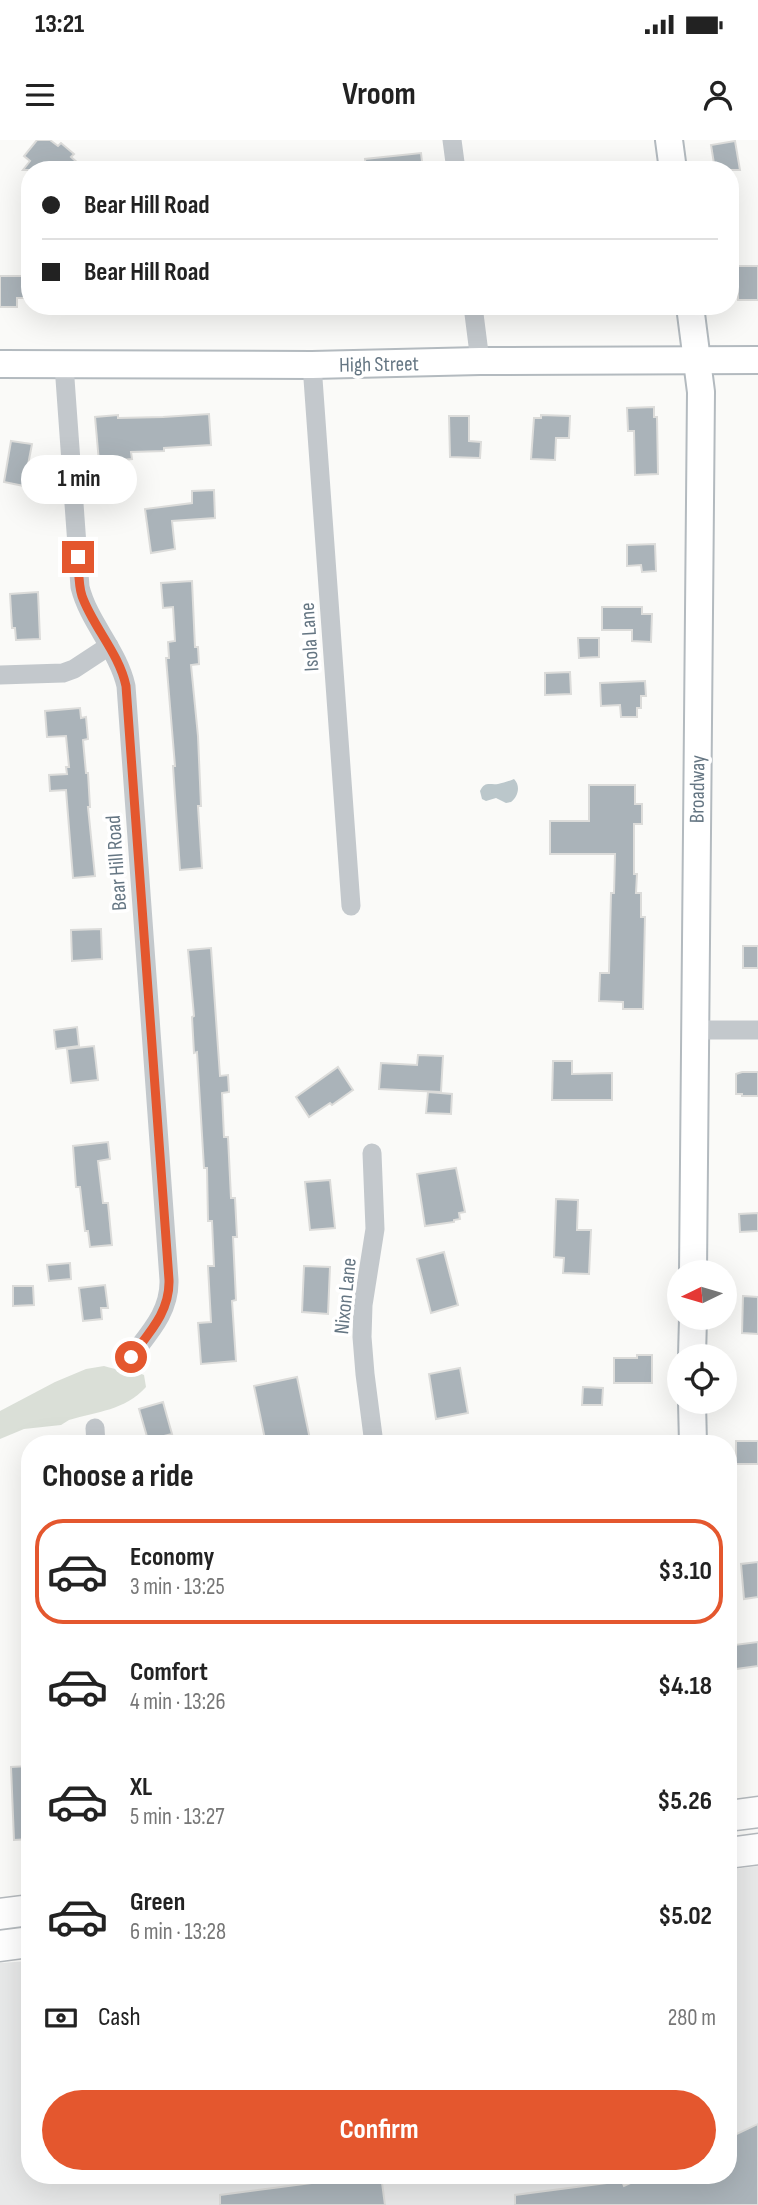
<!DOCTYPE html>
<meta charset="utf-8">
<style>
:root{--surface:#fff;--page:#f2f2f2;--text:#222;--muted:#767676;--line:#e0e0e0;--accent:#e4572e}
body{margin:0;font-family:"Sofia Sans Condensed",sans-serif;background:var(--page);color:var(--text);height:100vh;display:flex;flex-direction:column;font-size:26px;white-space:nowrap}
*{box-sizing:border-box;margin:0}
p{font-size:23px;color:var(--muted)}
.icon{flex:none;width:38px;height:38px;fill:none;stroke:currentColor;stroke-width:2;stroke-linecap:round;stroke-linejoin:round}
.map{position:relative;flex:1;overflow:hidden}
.sheet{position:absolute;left:21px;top:1295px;width:716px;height:749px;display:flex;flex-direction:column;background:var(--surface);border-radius:28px;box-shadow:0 7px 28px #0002}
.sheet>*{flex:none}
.guide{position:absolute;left:21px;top:21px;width:718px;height:154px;border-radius:28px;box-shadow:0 7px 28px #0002;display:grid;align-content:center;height:154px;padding:0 21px;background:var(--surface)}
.needle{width:46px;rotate:265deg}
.tools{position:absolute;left:667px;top:1120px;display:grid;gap:14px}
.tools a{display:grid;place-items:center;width:70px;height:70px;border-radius:50%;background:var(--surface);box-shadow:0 7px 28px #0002;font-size:35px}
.end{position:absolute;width:32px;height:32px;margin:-16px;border:9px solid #e4572e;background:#fff;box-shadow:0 0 0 4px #fff}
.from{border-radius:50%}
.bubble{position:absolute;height:49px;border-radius:24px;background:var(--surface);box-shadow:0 7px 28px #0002;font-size:23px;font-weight:700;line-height:49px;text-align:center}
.guide b{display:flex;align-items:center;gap:24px;height:66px;font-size:26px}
.guide b+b{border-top:2px solid var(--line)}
.guide i{width:18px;height:18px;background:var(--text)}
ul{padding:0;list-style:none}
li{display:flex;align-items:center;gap:21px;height:105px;margin:0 14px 10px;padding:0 7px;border:4px solid transparent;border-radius:28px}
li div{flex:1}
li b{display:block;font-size:26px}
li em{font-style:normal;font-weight:700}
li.on{border-color:var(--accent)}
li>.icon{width:63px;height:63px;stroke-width:1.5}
h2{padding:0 21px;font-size:32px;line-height:84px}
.pay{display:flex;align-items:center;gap:18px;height:77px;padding:0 21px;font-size:26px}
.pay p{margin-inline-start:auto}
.primary-button{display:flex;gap:14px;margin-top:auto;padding:14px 21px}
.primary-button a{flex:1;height:80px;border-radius:42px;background:var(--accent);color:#fff;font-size:28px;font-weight:700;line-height:80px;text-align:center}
.status{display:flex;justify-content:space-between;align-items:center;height:49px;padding:0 35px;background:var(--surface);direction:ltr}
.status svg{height:19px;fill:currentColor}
header{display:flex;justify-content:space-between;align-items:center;height:91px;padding:0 21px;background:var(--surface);font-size:32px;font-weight:700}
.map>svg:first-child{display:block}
</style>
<div class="status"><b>13:21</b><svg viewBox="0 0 49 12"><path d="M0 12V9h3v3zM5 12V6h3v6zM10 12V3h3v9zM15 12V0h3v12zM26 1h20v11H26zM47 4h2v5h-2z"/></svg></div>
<header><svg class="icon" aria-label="menu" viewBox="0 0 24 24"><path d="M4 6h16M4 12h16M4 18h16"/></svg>Vroom<svg class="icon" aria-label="person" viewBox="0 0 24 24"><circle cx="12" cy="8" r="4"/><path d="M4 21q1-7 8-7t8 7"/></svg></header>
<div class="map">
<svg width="758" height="2065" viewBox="0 0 758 2065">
<rect width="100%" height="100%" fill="#fafaf8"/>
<polygon fill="#e8e9e9" points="758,1726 758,2065 0,2065 0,1823 30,1821 30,2035 728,2035 728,1730"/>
<path fill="#dadfd7" d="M104 1226C118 1231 131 1229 144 1235L146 1247C124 1271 98 1271 69 1280L61 1285 24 1289 0 1299V1271L55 1242 86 1229Z"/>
<path fill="#bbc7cb" d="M514 639C521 646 518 657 511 662L506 663 496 658 486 661 482 659 480 651C485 641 489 645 498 644 503 643 509 641 514 639Z"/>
<g fill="#aab3b9" stroke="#dcdcda" stroke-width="2">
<polygon points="37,0 50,0 58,6 61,3 74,14 71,17 86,30 23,30 30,21 24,16"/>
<polygon points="735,1 740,30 715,30 711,5"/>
<polygon points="421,13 423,30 366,30 365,19"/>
<polygon points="737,126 758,126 758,160 738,160"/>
<polygon points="0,136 26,136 27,158 17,158 17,167 0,167"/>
<polygon points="654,267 654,277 657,277 658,334 635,335 634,291 628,291 627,268"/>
<polygon points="209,274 211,305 164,308 164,311 131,312 132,319 99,322 95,277 118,275 118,278 163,277"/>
<polygon points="541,275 570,276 569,298 556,298 555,320 531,319 534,278 541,278"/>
<polygon points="449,276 469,276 469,301 481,302 480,318 450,317"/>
<polygon points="11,301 32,304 24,346 4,342"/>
<polygon points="214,350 215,378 172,381 175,409 151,413 145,369 192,363 192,351"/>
<polygon points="655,404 656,431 642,432 641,425 627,426 627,405"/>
<polygon points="192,441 195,507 198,507 199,524 191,525 198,596 201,666 198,666 202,728 180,730 173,626 175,626 166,518 169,518 168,502 175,501 173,467 163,468 161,443"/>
<polygon points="38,452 40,499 16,500 15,488 12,488 10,454"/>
<polygon points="602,467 642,467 642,474 652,474 651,502 632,501 632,490 602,490"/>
<polygon points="578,498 599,498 599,517 579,518"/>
<polygon points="570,532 571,554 545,555 545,533"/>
<polygon points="645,541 646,556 641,556 641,568 637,568 637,577 621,577 620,565 601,566 600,543"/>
<polygon points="80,568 81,578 86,577 88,599 83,600 86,633 88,633 90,667 88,667 95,736 73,738 66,650 50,651 49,635 67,634 66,627 69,627 66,596 47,597 45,571"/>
<polygon points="589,645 635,645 635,664 642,664 642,684 634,684 634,734 637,734 636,753 641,753 641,777 645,777 643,869 623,869 623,862 599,861 600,833 609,833 611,753 614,753 615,714 550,714 550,681 589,681"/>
<polygon points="101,789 102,819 72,821 71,790"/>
<rect x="743" y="806" width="15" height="22"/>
<polygon points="211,808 220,936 228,935 229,952 222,953 224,997 228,997 231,1058 235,1058 237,1097 233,1097 236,1160 232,1161 236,1221 201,1224 198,1183 211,1182 208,1126 214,1126 212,1081 208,1081 207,1028 204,1028 197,912 194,913 192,877 194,876 188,810"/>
<polygon points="77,887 79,906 56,909 54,890"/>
<polygon points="94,906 98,940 71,943 67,909"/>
<polygon points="418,915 443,916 441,952 379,949 381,923 417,925"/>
<polygon points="553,921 572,921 572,934 612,933 612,960 552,960"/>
<polygon points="338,927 353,950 332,965 330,963 309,977 296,957"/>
<polygon points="742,932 758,932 758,956 742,956 742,954 736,954 736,934"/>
<polygon points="428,952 452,954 451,974 426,973"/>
<polygon points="108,1002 110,1019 98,1021 103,1063 108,1063 112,1105 90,1107 88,1091 85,1091 80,1047 76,1047 73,1006"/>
<polygon points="456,1028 465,1072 459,1073 460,1079 454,1080 454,1082 425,1086 417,1034"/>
<polygon points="330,1040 335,1088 310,1090 305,1042"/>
<polygon points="556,1059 578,1060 577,1090 591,1090 589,1134 563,1133 564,1118 554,1117"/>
<polygon points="758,1073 758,1091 740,1092 739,1074"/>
<polygon points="444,1112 458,1165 431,1173 417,1119"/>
<polygon points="70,1123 71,1139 49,1141 47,1125"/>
<polygon points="304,1126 330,1127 328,1174 302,1172"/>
<polygon points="105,1145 108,1168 101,1168 102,1179 83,1181 79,1148"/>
<polygon points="13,1146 33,1146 34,1165 13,1166"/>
<polygon points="743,1156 758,1157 758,1194 742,1193"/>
<polygon points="637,1215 652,1215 652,1243 614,1243 614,1218 637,1218"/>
<polygon points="460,1228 468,1273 436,1279 429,1234"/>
<polygon points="297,1237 311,1304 266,1304 254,1246"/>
<polygon points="583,1247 603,1248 602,1265 582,1265"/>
<polygon points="163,1262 172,1294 148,1300 139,1269"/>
<rect x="736" y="1301" width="22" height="23"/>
<polygon points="758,1422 758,1457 744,1459 741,1424"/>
<polygon points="758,1502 758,1526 736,1529 734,1505"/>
<polygon points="30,1626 30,1699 14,1700 11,1627"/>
<polygon points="758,1984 758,2065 515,2065 515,2055 622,2041 624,2046 648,2035 728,2035 728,1998"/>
<polygon points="373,2035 381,2035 385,2065 220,2065 220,2055"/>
</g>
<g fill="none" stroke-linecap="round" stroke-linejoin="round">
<defs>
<g id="secondary">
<polyline points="669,0 673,30"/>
<polyline points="690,166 701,252 693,1132"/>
<polyline points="0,224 312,225 480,221 758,220"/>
<polyline points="692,1216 693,1178"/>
<polyline points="692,1262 693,1304"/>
</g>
<g id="primary">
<polyline points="728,1676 758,1672"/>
<polyline points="728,1713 758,1709"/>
<polyline points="0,1774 30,1770"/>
<polyline points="0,1806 30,1802"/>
</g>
</defs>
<use href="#secondary" stroke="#b3babf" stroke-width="30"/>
<use href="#primary" stroke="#b5babe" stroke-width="33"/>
<g stroke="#c3c8cc" stroke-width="19">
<polyline points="452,0 456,30"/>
<polyline points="473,166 480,221"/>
<path d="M64 225 80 447C89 483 118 510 126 546L169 1140C170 1172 149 1193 131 1217"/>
<polyline points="312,225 351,766"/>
<polyline points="0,535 63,533 74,529 109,506"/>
<polyline points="694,890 758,890"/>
<polyline points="372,1013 375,1089 363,1165 362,1197 365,1234 374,1304"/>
<polyline points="95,1288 96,1304"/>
</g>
<use href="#secondary" stroke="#fff" stroke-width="26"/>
<use href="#primary" stroke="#fff" stroke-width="30"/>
</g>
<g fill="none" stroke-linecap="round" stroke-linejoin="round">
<path stroke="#e4572e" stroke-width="9" d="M78 417C79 430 78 444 82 456 93 487 119 513 126 546L169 1140C170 1172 149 1193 131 1217"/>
</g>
<g text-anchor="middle" stroke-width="7" stroke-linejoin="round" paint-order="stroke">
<g font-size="21" fill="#657683" stroke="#fff">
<text transform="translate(379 224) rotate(-1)" y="7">High Street</text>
<text transform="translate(309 497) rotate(-94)" y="7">Isola Lane</text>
<text transform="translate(697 649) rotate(-89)" y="7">Broadway</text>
<text transform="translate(116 723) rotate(-94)" y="7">Bear Hill Road</text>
<text transform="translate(345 1156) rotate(-84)" y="7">Nixon Lane</text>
</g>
</g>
</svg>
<div class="tools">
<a><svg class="needle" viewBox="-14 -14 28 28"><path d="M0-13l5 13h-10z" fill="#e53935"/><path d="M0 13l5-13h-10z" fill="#767676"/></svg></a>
<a><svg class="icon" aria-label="locate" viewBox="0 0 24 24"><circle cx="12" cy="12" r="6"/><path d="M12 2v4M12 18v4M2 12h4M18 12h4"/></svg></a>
</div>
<i class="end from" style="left:131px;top:1217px"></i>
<i class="end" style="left:78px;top:417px"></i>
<div class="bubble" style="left:21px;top:315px;width:116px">1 min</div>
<div class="guide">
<b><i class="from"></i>Bear Hill Road</b>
<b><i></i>Bear Hill Road</b>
</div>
<section class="sheet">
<h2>Choose a ride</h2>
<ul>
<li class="on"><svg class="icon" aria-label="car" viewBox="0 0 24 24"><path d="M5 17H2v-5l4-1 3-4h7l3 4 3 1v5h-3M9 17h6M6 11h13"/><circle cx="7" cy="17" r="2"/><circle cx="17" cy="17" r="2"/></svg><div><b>Economy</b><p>3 min · 13:25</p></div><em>$3.10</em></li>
<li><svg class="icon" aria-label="car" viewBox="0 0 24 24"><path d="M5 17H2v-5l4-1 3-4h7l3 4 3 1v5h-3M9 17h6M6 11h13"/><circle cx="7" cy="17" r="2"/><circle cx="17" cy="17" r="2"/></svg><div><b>Comfort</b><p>4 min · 13:26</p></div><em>$4.18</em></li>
<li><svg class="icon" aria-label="car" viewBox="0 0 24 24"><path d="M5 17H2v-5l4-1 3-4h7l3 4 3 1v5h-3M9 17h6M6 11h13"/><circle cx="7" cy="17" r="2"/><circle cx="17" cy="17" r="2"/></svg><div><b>XL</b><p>5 min · 13:27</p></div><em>$5.26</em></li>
<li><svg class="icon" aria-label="car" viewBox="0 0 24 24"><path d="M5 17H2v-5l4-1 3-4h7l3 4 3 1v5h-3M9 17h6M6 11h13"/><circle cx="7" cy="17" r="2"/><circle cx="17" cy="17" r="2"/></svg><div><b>Green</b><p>6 min · 13:28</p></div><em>$5.02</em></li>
</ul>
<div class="pay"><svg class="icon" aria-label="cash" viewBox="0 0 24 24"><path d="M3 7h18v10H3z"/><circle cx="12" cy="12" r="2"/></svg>Cash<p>280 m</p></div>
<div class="primary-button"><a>Confirm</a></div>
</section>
</div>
